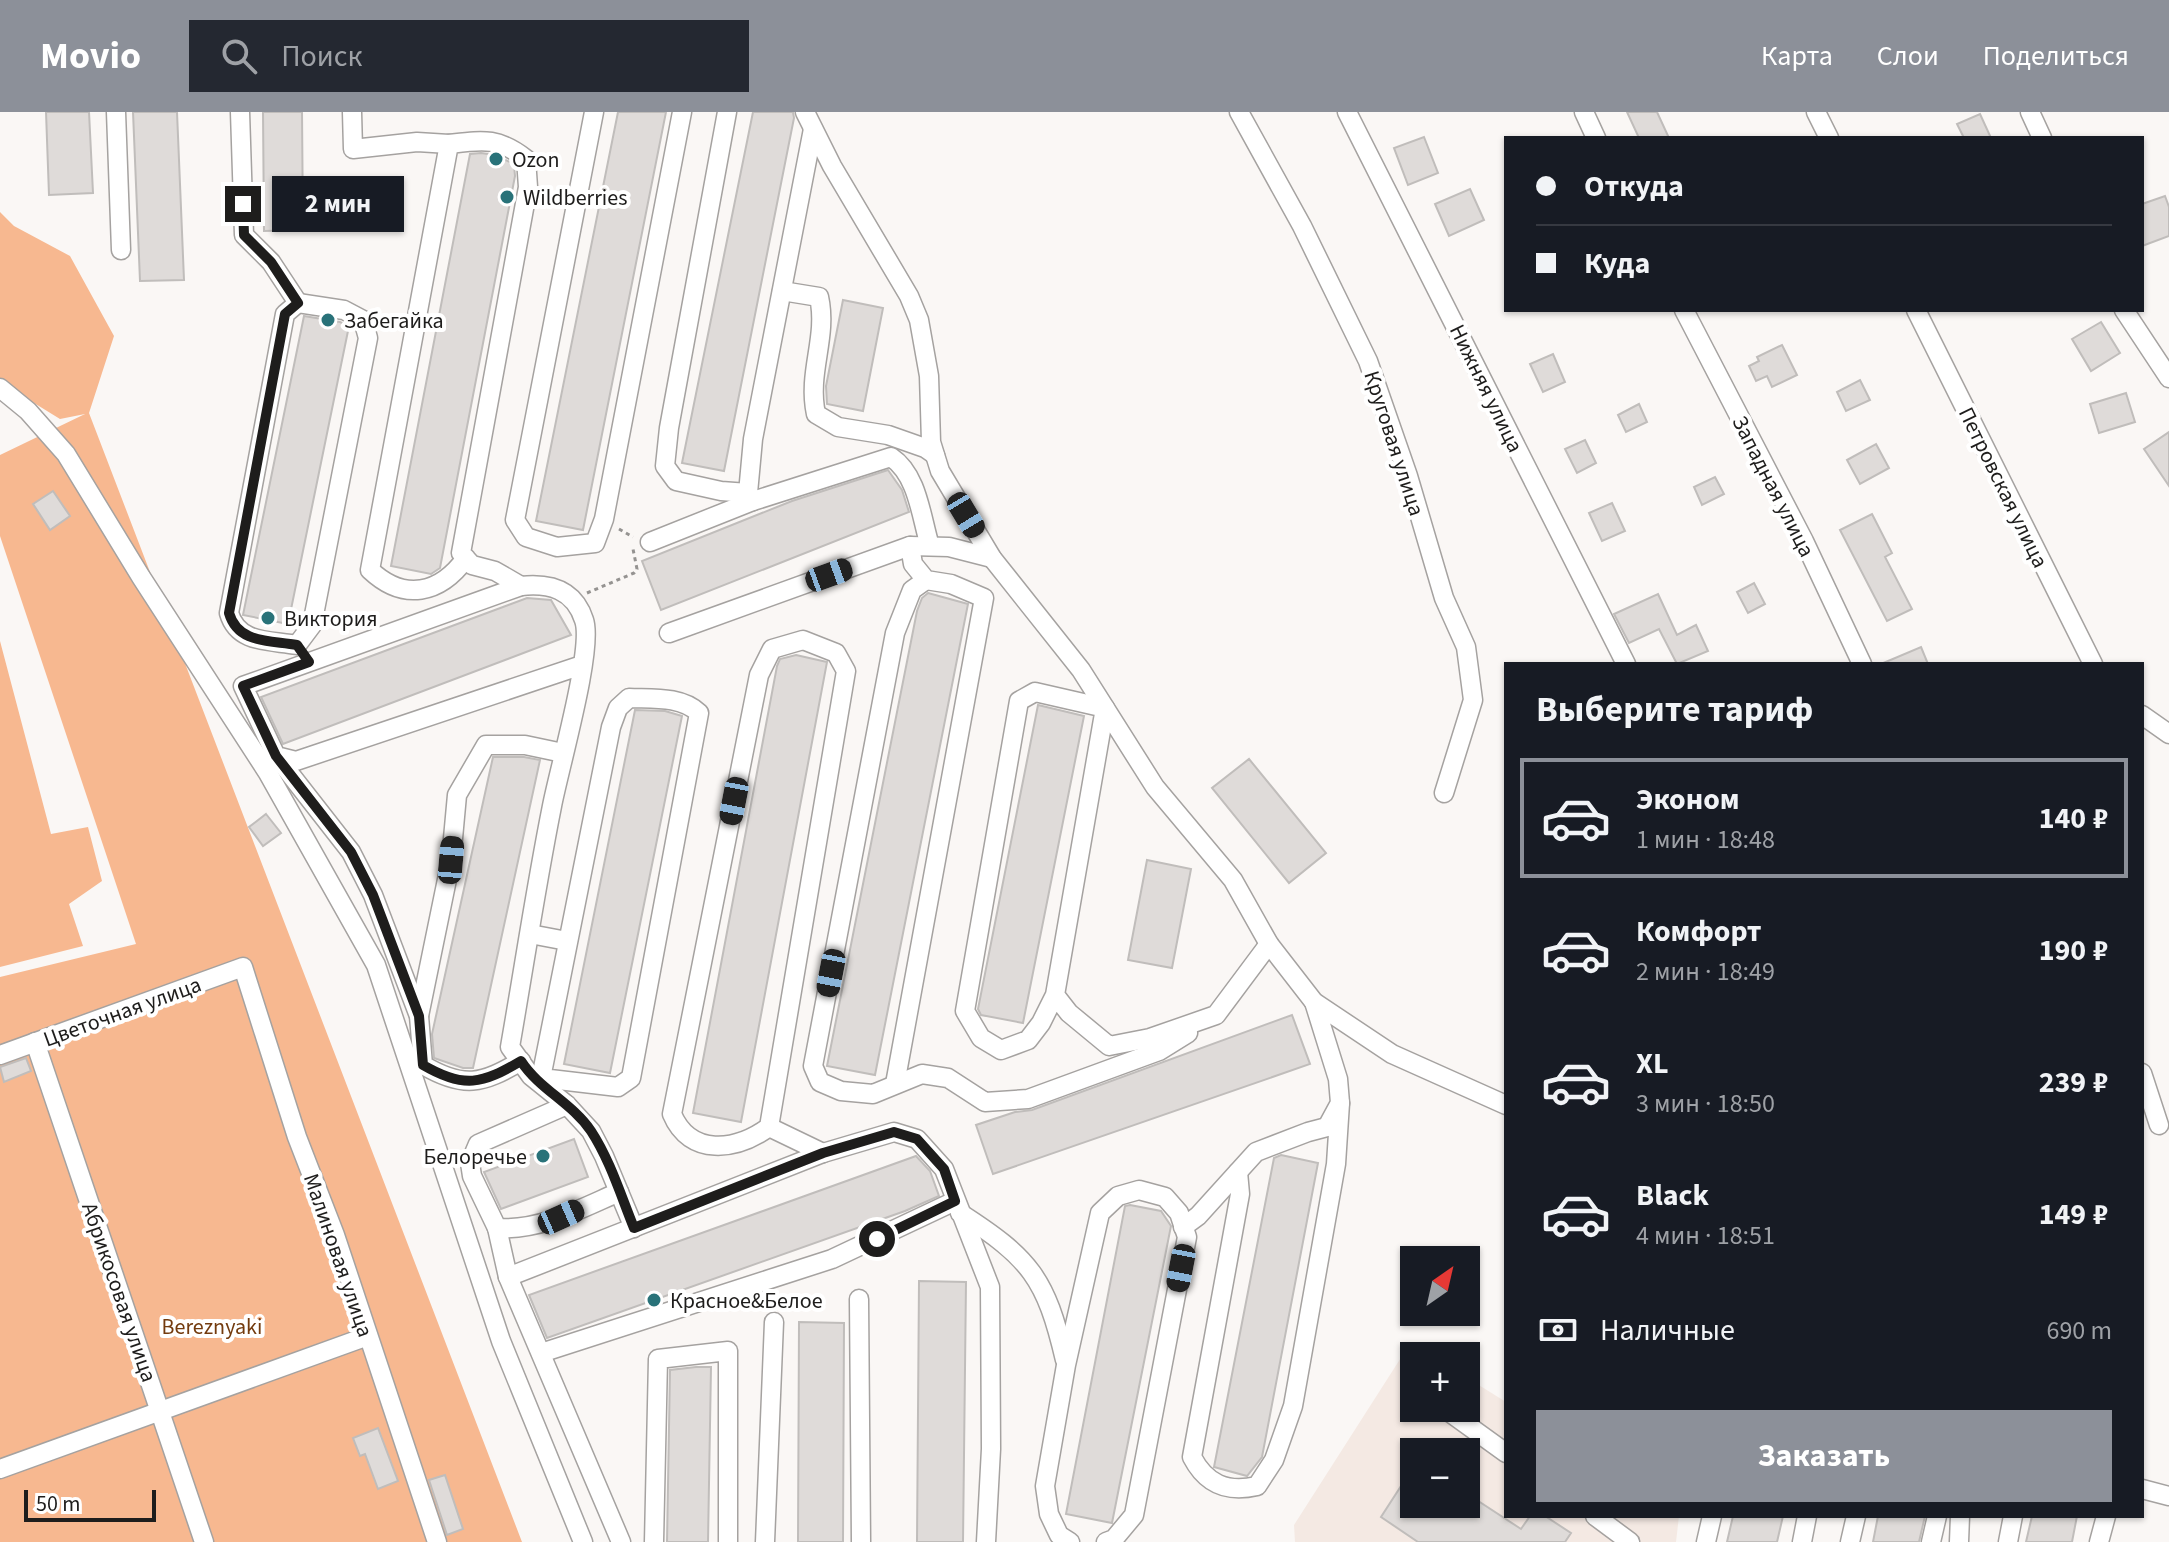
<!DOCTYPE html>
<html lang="ru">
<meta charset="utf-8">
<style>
:root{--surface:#171b24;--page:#242831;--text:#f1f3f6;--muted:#9ea1a6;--line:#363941;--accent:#8c9099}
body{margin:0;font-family:"Source Sans 3",sans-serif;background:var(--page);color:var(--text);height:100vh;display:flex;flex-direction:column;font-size:30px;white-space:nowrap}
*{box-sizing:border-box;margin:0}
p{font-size:26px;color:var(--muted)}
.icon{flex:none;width:44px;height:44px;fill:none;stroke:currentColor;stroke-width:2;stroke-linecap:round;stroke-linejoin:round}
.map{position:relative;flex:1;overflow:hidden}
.side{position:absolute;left:1504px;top:550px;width:640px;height:856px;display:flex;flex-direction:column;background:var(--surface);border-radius:0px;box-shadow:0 2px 6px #0004}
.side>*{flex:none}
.banner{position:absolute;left:1504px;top:24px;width:640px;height:176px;border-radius:0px;box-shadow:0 2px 6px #0004;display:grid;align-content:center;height:176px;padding:0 32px;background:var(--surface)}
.needle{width:52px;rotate:34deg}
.buttons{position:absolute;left:1400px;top:1134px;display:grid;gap:16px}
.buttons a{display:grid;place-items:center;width:80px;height:80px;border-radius:0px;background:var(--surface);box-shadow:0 2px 6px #0004;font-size:40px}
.scale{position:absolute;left:24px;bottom:20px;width:132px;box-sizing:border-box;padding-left:8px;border:4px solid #1e1d1c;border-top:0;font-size:22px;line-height:28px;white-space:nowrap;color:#1e1d1c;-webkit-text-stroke:6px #fff;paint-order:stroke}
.end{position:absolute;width:36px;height:36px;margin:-18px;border:10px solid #1e1d1c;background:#fff;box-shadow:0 0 0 4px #fff}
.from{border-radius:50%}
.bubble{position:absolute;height:56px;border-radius:0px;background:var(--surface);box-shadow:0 2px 6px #0004;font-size:26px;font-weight:700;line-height:56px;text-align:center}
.car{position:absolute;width:24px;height:48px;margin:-24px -12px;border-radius:10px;box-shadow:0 0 6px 2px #0007;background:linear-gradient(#222 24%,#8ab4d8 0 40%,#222 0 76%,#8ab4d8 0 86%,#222 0)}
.banner b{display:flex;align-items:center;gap:28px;height:76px;font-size:30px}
.banner b+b{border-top:2px solid var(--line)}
.banner i{width:20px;height:20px;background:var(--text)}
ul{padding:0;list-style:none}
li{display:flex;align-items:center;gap:24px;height:120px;margin:0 16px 12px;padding:0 16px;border:4px solid transparent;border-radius:0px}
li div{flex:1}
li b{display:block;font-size:30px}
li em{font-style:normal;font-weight:700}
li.selected{border-color:var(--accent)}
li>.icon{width:72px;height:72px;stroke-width:1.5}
h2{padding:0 32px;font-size:36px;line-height:96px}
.pay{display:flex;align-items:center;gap:20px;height:88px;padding:0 32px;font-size:30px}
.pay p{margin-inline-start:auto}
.button{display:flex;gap:16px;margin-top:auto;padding:16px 32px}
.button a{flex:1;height:92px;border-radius:0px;background:var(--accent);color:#fff;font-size:32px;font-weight:700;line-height:92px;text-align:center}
header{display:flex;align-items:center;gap:48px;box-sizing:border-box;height:112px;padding:0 40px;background:var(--accent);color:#fff}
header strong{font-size:38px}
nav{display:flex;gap:44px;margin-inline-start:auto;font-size:28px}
.search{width:560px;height:72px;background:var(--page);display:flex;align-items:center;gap:20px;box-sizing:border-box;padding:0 28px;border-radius:0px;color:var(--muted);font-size:30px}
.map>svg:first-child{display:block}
</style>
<header>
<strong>Movio</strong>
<div class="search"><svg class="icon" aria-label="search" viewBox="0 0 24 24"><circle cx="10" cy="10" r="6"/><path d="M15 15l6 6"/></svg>Поиск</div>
<nav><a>Карта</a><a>Слои</a><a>Поделиться</a></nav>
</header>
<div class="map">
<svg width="2169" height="1430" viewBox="0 0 2169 1430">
<rect width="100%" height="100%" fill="#faf7f5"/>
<path fill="#f4e9e3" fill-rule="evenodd" d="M1411 1230 1433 1244H1414V1296H1466V1265L1506 1290V1404H1679L1676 1430H1295L1294 1413ZM1414 1340H1466V1392H1414Z"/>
<g fill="#f7b890">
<polygon points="0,100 14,114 70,144 114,224 89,301 522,1430 0,1430 0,865 136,832 0,424 0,343 85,302 60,307 0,270"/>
<polygon points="0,529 51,722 88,715 102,769 69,792 83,834 0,855"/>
</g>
<g fill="#dfdbd9" stroke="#c0bdbb" stroke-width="2">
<polygon points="46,0 89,0 93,81 49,83"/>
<polygon points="133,0 177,0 184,168 140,169"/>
<polygon points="263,0 302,0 303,118 264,119"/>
<polygon points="618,0 666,0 583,418 536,409"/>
<polygon points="753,0 793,0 794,6 724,359 682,351"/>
<polygon points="1627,0 1657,0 1669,26 1639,26"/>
<polygon points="1980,2 1991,26 1964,26 1957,12"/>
<polygon points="1424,25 1438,61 1408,73 1394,36"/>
<polygon points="481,41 495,43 510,50 514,53 515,64 440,456 431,462 391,454 470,42"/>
<polygon points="1470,77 1484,108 1449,124 1435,92"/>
<polygon points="2165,84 2169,95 2169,124 2142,134 2142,92"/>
<polygon points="843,188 883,196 863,299 827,292 826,274"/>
<polygon points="304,204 340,210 349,214 288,512 243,503"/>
<polygon points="2101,210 2120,241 2091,259 2072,227"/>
<polygon points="1782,233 1797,263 1772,275 1767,264 1756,269 1749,254 1759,249 1757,245"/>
<polygon points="1553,242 1565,270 1543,280 1530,252"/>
<polygon points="1860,268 1870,288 1846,299 1837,280"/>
<polygon points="2126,281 2135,310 2099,321 2090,292"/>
<polygon points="1639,292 1647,310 1626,320 1618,303"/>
<polygon points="2169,320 2169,374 2144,337"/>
<polygon points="1585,328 1596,351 1577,361 1565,337"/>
<polygon points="1876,332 1889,356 1860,372 1847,348"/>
<polygon points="888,358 902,378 909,400 661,498 642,449 792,389"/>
<polygon points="1715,365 1724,382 1702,393 1694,375"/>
<polygon points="53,379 70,404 50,418 33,392"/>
<polygon points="1612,391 1625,419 1602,429 1589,401"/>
<polygon points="1872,402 1892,441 1885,445 1912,497 1887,509 1840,418"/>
<polygon points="1754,471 1765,492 1748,501 1737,480"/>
<polygon points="928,481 968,492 875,963 827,954 917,499 922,486"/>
<polygon points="1658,482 1677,523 1696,513 1708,539 1677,552 1659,517 1629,531 1614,502"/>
<polygon points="527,486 551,488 571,523 283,632 261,585"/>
<polygon points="1921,535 1928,552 1881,552"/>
<polygon points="796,543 827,550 741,1010 693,1001 777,554 780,547"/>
<polygon points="1038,593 1084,604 1023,911 981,903 978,897"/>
<polygon points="635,598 665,599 682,604 610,961 564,952"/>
<polygon points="493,645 524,645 540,648 473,956 463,956 434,946 432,922"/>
<polygon points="1249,647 1326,741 1289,771 1212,676"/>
<polygon points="266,702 281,721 263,734 249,715"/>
<polygon points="1147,748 1191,757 1172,856 1128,848"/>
<polygon points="1292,903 1310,952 993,1062 976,1013 1015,1000 1032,998"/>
<polygon points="26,946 31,959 4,970 0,955"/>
<polygon points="574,1027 588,1065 501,1097 484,1060"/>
<polygon points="1281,1043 1318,1051 1262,1345 1247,1364 1214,1355 1274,1046"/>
<polygon points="916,1044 930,1059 939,1084 905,1099 547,1226 529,1183"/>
<polygon points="1130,1093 1161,1099 1171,1114 1112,1411 1066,1402 1125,1094"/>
<polygon points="919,1169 966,1170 963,1430 917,1430"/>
<polygon points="799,1210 844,1211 843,1430 798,1430"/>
<polygon points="696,1255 711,1255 708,1430 667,1430 670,1258"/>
<polygon points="378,1316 398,1369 378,1377 365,1342 360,1344 353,1326"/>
<polygon points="1414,1354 1414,1392 1466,1392 1466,1381 1521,1417 1530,1404 1545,1404 1571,1421 1565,1430 1418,1430 1381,1405"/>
<polygon points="445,1363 463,1417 447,1423 429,1368"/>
<polygon points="1733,1404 1783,1404 1777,1430 1727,1430"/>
<polygon points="1878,1404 1925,1404 1919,1430 1873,1430"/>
<polygon points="2032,1404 2077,1404 2072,1430 2026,1430"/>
</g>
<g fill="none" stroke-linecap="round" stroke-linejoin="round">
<defs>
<g id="minor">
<polyline points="116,0 121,138"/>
<polyline points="240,0 244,123 271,150 298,191"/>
<polyline points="352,0 353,37 417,30 449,32"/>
<polyline points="594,0 515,408 526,425 557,435 595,431 604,407 682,0"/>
<polyline points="727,0 669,316 665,354 676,369 721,379 748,381"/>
<polyline points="805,0 832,54 909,184 919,208 929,264 931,330 940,359 992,446 1081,558 1155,675 1233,768 1269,832 1314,890 1392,942 1506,993"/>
<polyline points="1239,0 1302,114 1368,249 1408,364 1444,486 1466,535 1473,588 1444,681"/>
<polyline points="1347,0 1626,552"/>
<polyline points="1584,0 1596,26"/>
<polyline points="1816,0 1829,26"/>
<polyline points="2030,0 2042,26"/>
<path d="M813 17 753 327 748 381 753 389 891 345C918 363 921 405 930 434"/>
<path d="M782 179 819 185C828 226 807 260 816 302L838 315 888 323 925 336 935 343"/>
<path d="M298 191 344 198 363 208 368 226 312 513 297 533C270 528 238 532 229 501L285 202Z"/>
<polyline points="1684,198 1804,429 1862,552"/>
<polyline points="1916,198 2093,552"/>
<polyline points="2124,198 2169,266"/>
<polyline points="0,276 28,299 66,342 141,465 268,661 376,853 501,1229 583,1430"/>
<polyline points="650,430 753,389"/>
<path d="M466 446C440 482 404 490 370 458L449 32C483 28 498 25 526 47L528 75 461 441 472 453 495 459 521 474"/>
<polyline points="926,468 912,478 895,521 813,954 820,970 841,979 873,982 922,962 948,966 985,990 1028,987 1159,939 1188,921"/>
<polyline points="669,521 910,434 949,435 992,446"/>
<path d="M803 528 836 541 846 559 769 1015C736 1039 690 1045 672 1002L759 563 772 537Z"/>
<path d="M582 553 296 649 276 644 243 574 521 474C549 471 574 477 584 508 594 536 559 657 552 694 536 774 524 855 510 935L531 964 567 993 591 1019 604 1044 634 1116"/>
<polyline points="2142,603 2169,622"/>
<path d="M276 644 351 740 373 783 419 904 423 953C464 977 482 972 521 949"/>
<polyline points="530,822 567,829"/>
<polyline points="1055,883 1041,911 1028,928 1001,938 981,926 965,899 1019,589 1035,580 1105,596 1055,883 1069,901 1109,934 1150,926 1216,903 1269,832"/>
<polyline points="419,904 451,748 457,683 486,633 525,633 563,641"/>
<polyline points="35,930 204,1430"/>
<polyline points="0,943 243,855 297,1025 335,1123 437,1430"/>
<polyline points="2142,961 2159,1013"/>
<path d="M533 965 618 975 631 966 699 601C681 584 653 587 629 586L618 596 611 615 541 966"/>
<polyline points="895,972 984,486 951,472 926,468 913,452 910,434"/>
<path d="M567 993 478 1032 470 1051 472 1064 497 1116C540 1119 580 1097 619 1080"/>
<polyline points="769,1015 823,1041"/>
<path d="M1238 1060 1240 1082 1192 1345C1206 1372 1227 1381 1257 1374L1274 1348 1293 1294 1336 1052 1340 991"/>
<path d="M960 1101C1030 1146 1046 1166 1065 1248"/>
<polyline points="1183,1115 1198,1104 1256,1040 1308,1020 1327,1015 1340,991 1338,967 1314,890"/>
<polyline points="497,1116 508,1165 621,1430"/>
<polyline points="508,1165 823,1041 894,1020 917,1027 944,1057 990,1175 991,1337 986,1430"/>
<polyline points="859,1187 861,1430"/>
<polyline points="541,1241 832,1147 955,1089"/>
<polyline points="1445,1297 1506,1341"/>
<polyline points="0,1357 368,1224"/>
<polyline points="2142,1377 2169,1384"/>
<polyline points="1595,1404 1630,1430"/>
<polyline points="654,1430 658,1247 728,1239 728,1430"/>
<polyline points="765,1430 774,1210"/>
<polyline points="1070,1430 1059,1423 1049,1402 1045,1374 1066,1253 1100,1101 1118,1084 1139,1078 1165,1085 1179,1101 1187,1125 1134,1403 1114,1427 1106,1430"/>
<polyline points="1706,1430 1712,1404"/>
<polyline points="1802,1430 1807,1404"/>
<polyline points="1850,1430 1856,1404"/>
<polyline points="1931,1430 1937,1404"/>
<polyline points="1959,1430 1960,1404"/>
<polyline points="2008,1430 2013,1404"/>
<polyline points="2099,1430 2106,1404"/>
</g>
</defs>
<use href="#minor" stroke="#a5a2a0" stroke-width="21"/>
<g stroke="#959391" stroke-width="3" stroke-dasharray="4 4" stroke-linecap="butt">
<polyline points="619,417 633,425"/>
<polyline points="587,481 634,461 637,457 633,437"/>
</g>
<use href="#minor" stroke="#fff" stroke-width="18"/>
</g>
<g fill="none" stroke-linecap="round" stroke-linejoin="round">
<path stroke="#1e1d1c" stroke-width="10" d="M243 92 244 123 271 150 298 191 285 202 229 501C238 532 270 528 297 533L309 550 243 574 276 644 351 740 373 783 419 904 423 953C464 977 482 972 521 949 539 977 572 991 591 1019 610 1048 621 1084 634 1116L823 1041 894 1020 917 1027 944 1057 955 1089 877 1127"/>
</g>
<g fill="#297279" stroke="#fff" stroke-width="3">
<circle cx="496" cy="47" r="8"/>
<circle cx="507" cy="85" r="8"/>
<circle cx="328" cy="208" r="8"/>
<circle cx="268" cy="506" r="8"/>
<circle cx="543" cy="1044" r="8"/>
<circle cx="654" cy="1188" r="8"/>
</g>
<g text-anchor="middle" stroke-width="8" stroke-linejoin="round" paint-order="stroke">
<g font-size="22" fill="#1e1d1c" stroke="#fff" text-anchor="start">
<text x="512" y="55">Ozon</text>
<text x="523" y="93">Wildberries</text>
<text x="344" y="216">Забегайка</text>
<text x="284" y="514">Виктория</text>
<text x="527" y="1052" text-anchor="end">Белоречье</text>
<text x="670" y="1196">Красное&amp;Белое</text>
</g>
<g font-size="22" fill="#1e1d1c" stroke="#fff">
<text transform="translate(1487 276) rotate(64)" y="8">Нижняя улица</text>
<text transform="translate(1395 331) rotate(72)" y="8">Круговая улица</text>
<text transform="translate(1774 374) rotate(63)" y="8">Западная улица</text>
<text transform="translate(2004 375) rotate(64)" y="8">Петровская улица</text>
<text transform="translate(122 899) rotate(-20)" y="8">Цветочная улица</text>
<text transform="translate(339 1143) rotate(71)" y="8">Малиновая улица</text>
<text transform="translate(120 1180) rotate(71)" y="8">Абрикосовая улица</text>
</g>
<g font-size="22" fill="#733b0e" stroke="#fff">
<text x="212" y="1222">Bereznyaki</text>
</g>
</g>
</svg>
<div class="buttons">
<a><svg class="needle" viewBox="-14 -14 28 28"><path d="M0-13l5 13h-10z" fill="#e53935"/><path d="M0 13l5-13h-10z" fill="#9ea1a6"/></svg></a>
<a>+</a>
<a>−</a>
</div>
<div class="scale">50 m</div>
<i class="end from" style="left:877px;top:1127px"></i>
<i class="end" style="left:243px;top:92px"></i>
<div class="bubble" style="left:272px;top:64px;width:132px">2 мин</div>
<i class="car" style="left:966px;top:403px;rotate:149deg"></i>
<i class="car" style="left:829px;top:463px;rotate:70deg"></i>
<i class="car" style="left:734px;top:689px;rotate:191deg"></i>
<i class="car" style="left:451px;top:748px;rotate:5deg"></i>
<i class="car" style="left:831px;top:861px;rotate:191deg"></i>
<i class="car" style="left:561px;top:1105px;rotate:66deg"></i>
<i class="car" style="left:1181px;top:1156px;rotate:191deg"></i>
<div class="banner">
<b><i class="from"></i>Откуда</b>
<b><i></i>Куда</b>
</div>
<section class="side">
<h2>Выберите тариф</h2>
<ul>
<li class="selected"><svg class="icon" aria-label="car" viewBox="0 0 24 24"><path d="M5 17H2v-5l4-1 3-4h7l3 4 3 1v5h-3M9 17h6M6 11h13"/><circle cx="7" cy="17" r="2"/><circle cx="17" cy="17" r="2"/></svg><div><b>Эконом</b><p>1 мин · 18:48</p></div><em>140 ₽</em></li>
<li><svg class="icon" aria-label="car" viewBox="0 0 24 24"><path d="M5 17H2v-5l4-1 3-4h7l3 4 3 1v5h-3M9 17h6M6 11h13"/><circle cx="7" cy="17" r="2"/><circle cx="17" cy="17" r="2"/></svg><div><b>Комфорт</b><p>2 мин · 18:49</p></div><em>190 ₽</em></li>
<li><svg class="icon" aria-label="car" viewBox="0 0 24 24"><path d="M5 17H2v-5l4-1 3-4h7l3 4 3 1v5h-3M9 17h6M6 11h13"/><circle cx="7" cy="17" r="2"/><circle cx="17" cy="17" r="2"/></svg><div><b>XL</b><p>3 мин · 18:50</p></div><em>239 ₽</em></li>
<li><svg class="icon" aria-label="car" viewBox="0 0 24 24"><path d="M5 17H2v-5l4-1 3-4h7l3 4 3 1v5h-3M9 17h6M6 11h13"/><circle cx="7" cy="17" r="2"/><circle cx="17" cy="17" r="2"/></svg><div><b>Black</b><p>4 мин · 18:51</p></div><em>149 ₽</em></li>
</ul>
<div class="pay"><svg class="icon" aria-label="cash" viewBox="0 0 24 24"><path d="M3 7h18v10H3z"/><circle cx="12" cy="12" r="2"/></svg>Наличные<p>690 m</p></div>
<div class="button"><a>Заказать</a></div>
</section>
</div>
